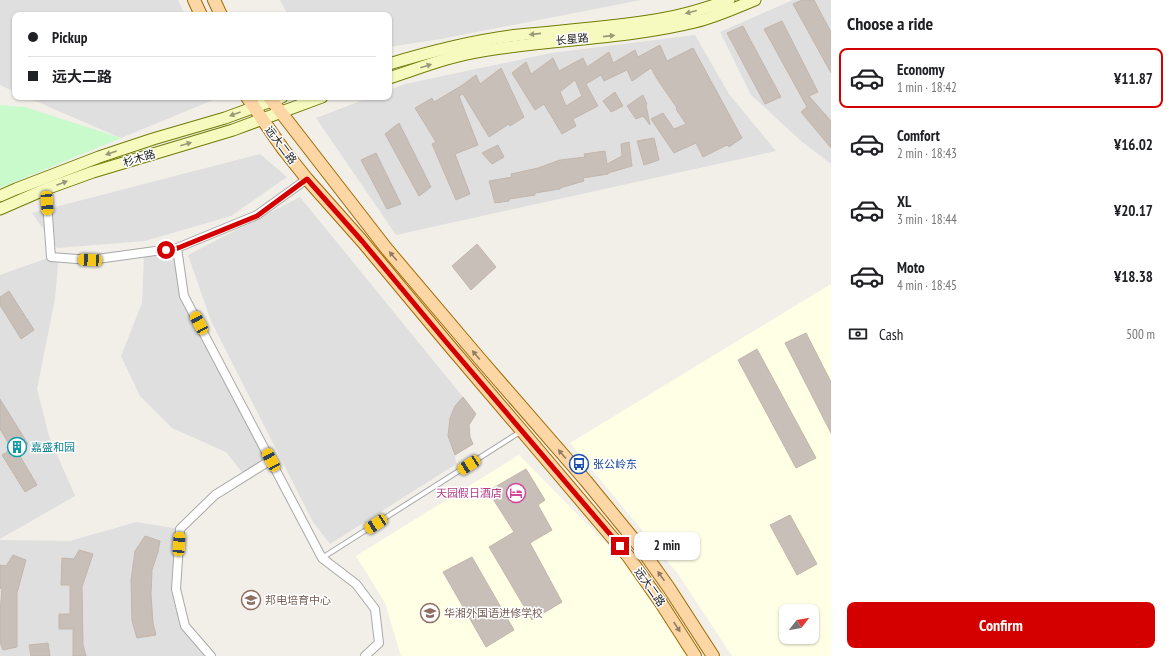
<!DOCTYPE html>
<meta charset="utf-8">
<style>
:root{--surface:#fff;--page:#f6f6f6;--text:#202124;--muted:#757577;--line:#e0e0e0;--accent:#d40000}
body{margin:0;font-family:"PT Sans Narrow","Noto Sans SC",sans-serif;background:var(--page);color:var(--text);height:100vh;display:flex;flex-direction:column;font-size:15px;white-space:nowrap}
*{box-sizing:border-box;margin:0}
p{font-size:13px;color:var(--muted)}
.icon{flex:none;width:22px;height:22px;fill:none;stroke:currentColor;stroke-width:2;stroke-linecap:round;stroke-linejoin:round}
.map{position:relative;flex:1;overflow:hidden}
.drawer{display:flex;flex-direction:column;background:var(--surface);width:340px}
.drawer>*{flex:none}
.hud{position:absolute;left:12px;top:12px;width:380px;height:88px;border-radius:8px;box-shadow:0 1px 3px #0004;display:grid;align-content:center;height:88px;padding:0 16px;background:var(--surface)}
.needle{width:26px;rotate:59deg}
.tools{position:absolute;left:779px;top:604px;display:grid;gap:8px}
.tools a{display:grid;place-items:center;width:40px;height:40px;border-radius:8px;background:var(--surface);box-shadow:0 1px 3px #0004;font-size:20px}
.end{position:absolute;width:18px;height:18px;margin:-9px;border:5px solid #d40000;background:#fff;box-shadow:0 0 0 2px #fff}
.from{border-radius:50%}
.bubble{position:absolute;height:28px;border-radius:8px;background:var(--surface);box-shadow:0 1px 3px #0004;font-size:13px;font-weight:800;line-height:28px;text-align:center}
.car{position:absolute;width:12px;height:24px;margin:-12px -6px;border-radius:5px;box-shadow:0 0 3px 1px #0007;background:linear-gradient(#f5c518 24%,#345 0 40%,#f5c518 0 76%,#345 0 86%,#f5c518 0)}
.hud b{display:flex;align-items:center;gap:14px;height:38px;font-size:15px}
.hud b+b{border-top:1px solid var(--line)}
.hud i{width:10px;height:10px;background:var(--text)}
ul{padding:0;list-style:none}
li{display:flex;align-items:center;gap:12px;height:60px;margin:0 8px 6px;padding:0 8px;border:2px solid transparent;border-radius:8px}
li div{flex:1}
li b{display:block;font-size:15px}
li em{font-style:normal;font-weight:800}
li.current{border-color:var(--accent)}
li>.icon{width:36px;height:36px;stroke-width:1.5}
h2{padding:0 16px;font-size:18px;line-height:48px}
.pay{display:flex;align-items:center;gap:10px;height:44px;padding:0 16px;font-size:15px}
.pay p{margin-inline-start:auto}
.button{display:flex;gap:8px;margin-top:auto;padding:8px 16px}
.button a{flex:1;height:46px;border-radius:8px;background:var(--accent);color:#fff;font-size:16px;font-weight:800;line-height:46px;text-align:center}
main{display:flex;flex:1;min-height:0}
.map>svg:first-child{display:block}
</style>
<main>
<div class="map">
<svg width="831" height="656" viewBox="0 0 831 656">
<rect width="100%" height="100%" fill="#f2efe9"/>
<g fill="#e0dfdf">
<polygon points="0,0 178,0 185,15 15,15 15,92 0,85"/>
<polygon points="280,0 641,0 441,39 389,47 389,15 288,15"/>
<polygon points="793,0 831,0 831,164 801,141 751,95 720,32"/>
<polygon points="695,35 729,94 776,151 396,235 316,118 371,97 389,97 389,90 405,84 551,53"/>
<polygon points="26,97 217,97 218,98 121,138"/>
<polygon points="260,154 287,177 231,216 145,241 57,248 32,213"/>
<polygon points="300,197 463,397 455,406 450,418 448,436 455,455 456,464 330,544 313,522 211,321 188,255"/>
<polygon points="177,248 179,290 271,460 245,476 226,452 172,428 140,396 121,356 142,303 144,252"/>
<polygon points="59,254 55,299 37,389 49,436 75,496 0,539 0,275"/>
<polygon points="136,522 180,529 176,589 185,626 211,656 0,656 0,540 70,541"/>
</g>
<g fill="#ffffe5" fill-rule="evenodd">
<path d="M831 284V656H732L678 574 570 443ZM786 611H812V637H786Z"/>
<polygon points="519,455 652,590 690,656 401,656 385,603 356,556"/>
</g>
<polygon fill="#c8facc" points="0,105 25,107 121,138 0,188"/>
<g fill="#c7bfb8" stroke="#c4b6ab" fill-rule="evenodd">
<polygon points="802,0 814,0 831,32 831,73 793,4"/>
<polygon points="782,21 818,92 809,96 831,121 831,148 801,112 807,107 764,29"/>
<polygon points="743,26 781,97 765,104 727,33"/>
<path d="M660 45 667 61 693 48 742 138 729 147 727 145 703 157 696 143 674 153 651 119 663 113 674 129 686 124 676 109 677 108 657 79 651 68 632 81 627 70 604 81 601 75 586 84 598 106 573 119 576 126 562 134 544 104 535 110 512 73 526 62 531 74 553 58 559 71 583 58 587 67 609 52 613 63 635 50 638 57ZM575 80 582 96 566 106 560 92Z"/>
<polygon points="501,68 524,117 510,126 509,124 489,137 463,94 459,96 478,145 455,154 470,194 456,200 432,144 436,142 415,108 432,98 434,102 461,86 476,75 480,84"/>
<polygon points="615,92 623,106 611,112 603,101"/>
<polygon points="643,95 647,104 646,105 650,125 643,116 636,119 627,106"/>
<polygon points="399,123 431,187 419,196 385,134"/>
<polygon points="654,138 659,160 644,165 637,141"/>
<polygon points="629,142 632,166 608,173 608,174 583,178 584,181 560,188 560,189 535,193 535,195 509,199 509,201 495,203 489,181 512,177 511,174 538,168 560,160 585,157 584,154 605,151 607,164 622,156 621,144"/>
<polygon points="498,145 504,157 492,164 482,153"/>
<polygon points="376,153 401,204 387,209 361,160"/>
<polygon points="477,244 496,267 471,290 452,266"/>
<polygon points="9,291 34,330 21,339 0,305 0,297"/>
<polygon points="806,333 831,382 831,433 785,343"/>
<polygon points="757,349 816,458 796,468 738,360"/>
<polygon points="463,397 476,414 469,425 470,437 473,444 455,455 448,436 450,418 455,406"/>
<polygon points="0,399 28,444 17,451 37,485 25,492 2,455 12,449 0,429"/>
<polygon points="526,469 545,500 538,505 552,530 530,543 562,602 532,620 489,547 514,532 488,491"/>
<polygon points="790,515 817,564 797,575 770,525"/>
<polygon points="145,536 160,541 158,552 152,570 151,594 153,623 156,635 137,638 132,621 131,580 135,551"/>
<polygon points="79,550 93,554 82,587 83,645 86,656 73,656 73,629 59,629 59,614 70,614 70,585 61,585 62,558 74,559"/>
<polygon points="13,555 26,560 17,593 17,647 3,650 0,642 0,613 2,589 0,588 0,565 6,566"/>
<polygon points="472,557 514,630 486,647 443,572"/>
<polygon points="48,643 50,656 31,656 29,645"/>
</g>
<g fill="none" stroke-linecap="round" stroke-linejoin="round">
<defs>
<polyline id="lane" points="322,558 520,432"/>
<g id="street">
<polyline points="46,189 51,257 90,260 177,248 257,215 307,179"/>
<polyline points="177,248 184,296 322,558 356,584 375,609 379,643 365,656"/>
<polyline points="211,656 185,626 176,589 180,529 215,495 271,460"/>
</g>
<g id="secondary">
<path d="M389 64C432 51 475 40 519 35 567 30 615 27 661 19 684 15 707 8 729 0"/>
<path d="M389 78C420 68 450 56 482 51 553 39 626 39 695 22 716 17 735 8 755 0"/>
<polyline points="0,196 16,189 99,157 153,139 225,118 282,97"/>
<polyline points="0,209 46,189 93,172 233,130 322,97"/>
</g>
<g id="primary">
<polyline points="194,0 201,15"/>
<polyline points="214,0 221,15"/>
<polyline points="247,97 283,149 307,179 362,241 447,343 522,431 628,556 661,603 695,656"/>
<polyline points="269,97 386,248 480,359 586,481 640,547 669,588 713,656"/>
</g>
</defs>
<use href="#lane" stroke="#a9a9a9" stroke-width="6"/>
<use href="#street" stroke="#a9a9a9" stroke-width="10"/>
<use href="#secondary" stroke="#707d05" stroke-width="13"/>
<use href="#primary" stroke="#a06b00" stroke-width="14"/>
<use href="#lane" stroke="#fff" stroke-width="4"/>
<use href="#street" stroke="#fff" stroke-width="8"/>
<use href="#secondary" stroke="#f7fabf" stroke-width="11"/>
<use href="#primary" stroke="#fcd6a4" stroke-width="12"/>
</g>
<defs><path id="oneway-solid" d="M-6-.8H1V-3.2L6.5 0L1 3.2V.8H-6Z"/></defs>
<g fill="#979978">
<use href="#oneway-solid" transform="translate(691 12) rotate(165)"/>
<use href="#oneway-solid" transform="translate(535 34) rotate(174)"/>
<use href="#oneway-solid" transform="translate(609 36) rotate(-6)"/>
<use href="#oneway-solid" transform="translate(426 66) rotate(-18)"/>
<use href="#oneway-solid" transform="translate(235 114) rotate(160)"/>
<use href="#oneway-solid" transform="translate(186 144) rotate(-16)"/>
<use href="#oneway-solid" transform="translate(111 153) rotate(161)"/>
<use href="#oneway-solid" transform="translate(62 183) rotate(-21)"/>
</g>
<g fill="#8f7c63">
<use href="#oneway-solid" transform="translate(393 256) rotate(-130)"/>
<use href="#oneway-solid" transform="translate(476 355) rotate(-130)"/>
<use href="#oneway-solid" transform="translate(562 454) rotate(-131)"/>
<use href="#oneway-solid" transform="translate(661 576) rotate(-125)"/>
<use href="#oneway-solid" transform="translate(677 627) rotate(57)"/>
</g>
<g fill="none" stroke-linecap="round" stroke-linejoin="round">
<polyline stroke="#d40000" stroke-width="5" points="166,250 178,248 257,216 307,179 362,241 447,343 620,546"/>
</g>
<defs>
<symbol id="building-ring" viewBox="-11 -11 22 22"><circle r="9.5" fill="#fff" stroke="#0f9aa8" stroke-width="1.5"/><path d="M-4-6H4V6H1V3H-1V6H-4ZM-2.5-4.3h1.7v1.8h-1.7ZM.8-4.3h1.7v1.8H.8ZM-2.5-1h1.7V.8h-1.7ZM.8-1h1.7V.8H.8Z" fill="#0f9aa8"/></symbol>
<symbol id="bus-ring" viewBox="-11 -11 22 22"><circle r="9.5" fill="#fff" stroke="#1a4fb4" stroke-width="1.5"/><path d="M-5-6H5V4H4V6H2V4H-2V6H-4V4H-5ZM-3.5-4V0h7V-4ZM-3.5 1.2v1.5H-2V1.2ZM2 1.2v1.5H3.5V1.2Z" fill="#1a4fb4"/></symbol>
<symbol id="hotel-ring" viewBox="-11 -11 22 22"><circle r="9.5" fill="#fff" stroke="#d1479c" stroke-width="1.5"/><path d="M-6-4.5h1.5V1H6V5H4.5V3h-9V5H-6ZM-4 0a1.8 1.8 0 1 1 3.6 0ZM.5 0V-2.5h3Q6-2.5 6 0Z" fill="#d1479c"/></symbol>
<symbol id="school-ring" viewBox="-11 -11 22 22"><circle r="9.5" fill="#fff" stroke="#8d6e63" stroke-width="1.5"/><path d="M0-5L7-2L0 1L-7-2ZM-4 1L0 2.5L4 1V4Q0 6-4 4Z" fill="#8d6e63"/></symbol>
</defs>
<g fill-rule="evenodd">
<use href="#building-ring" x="6" y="436" width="22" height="22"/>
<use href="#bus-ring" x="568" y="453" width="22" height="22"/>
<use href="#hotel-ring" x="505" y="482" width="22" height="22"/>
<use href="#school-ring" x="240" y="589" width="22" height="22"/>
<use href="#school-ring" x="419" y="602" width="22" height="22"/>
</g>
<g text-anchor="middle" stroke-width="3" stroke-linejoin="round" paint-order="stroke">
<g font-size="11" fill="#222" stroke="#fff">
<text transform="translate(572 39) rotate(-6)" y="4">长星路</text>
<text transform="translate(281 145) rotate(53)" y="4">远大二路</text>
<text transform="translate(139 158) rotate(-17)" y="4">杉木路</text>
<text transform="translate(650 587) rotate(55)" y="4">远大二路</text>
</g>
<g font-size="11" fill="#0d838f" stroke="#fff" text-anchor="start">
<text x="31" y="451">嘉盛和园</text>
</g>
<g font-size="11" fill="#164399" stroke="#fff" text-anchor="start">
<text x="593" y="468">张公岭东</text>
</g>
<g font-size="11" fill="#b23c85" stroke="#fff" text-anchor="end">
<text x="502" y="497">天园假日酒店</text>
</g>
<g font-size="11" fill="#785e54" stroke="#fff" text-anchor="start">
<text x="265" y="604">邦电培育中心</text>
<text x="444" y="617">华湘外国语进修学校</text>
</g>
</g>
</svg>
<div class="tools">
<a><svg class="needle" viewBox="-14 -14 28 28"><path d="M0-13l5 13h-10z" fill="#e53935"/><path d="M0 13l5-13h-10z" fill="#757577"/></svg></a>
</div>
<i class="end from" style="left:166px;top:250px"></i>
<i class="end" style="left:620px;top:546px"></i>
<div class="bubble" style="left:634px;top:532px;width:66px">2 min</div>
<i class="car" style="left:47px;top:203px;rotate:176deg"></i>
<i class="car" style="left:90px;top:260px;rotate:273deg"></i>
<i class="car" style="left:199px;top:323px;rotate:332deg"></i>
<i class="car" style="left:271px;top:460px;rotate:332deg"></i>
<i class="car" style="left:469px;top:465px;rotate:237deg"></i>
<i class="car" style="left:376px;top:524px;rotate:237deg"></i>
<i class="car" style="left:179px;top:544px;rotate:4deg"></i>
<div class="hud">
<b><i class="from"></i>Pickup</b>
<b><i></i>远大二路</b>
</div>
</div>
<section class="drawer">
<h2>Choose a ride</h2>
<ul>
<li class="current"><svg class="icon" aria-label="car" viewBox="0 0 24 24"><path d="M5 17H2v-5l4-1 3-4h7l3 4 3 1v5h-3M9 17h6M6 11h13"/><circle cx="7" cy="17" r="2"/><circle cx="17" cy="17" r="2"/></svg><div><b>Economy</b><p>1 min · 18:42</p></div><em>¥11.87</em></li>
<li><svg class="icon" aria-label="car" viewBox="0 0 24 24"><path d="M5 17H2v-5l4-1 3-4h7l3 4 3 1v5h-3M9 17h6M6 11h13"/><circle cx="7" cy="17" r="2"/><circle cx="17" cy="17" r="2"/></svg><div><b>Comfort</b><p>2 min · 18:43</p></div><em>¥16.02</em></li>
<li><svg class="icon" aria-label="car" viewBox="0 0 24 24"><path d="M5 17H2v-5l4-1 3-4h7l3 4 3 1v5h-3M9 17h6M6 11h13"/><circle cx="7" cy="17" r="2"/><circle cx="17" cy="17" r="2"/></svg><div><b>XL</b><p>3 min · 18:44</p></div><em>¥20.17</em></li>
<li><svg class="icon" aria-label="car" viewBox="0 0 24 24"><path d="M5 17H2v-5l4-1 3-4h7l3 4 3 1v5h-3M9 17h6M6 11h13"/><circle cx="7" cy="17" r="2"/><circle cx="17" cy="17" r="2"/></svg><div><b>Moto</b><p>4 min · 18:45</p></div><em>¥18.38</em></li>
</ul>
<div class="pay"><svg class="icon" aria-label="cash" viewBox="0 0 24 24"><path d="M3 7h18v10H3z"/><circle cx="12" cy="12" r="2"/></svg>Cash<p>500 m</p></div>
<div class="button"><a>Confirm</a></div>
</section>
</main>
